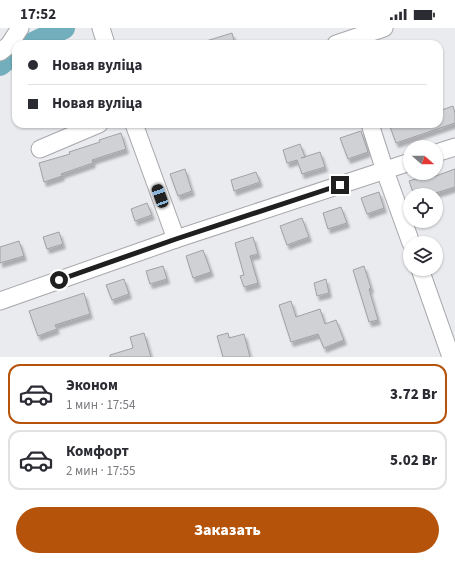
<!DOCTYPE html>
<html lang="ru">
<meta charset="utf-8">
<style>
:root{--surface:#fff;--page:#f2f2f3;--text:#2b2b33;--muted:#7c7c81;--line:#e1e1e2;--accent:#b45309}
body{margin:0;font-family:"Source Sans 3",sans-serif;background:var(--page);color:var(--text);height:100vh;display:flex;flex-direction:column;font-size:15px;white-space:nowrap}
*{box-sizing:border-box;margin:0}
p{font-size:13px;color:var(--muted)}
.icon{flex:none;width:22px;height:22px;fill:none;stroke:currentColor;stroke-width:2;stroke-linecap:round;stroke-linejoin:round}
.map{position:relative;height:329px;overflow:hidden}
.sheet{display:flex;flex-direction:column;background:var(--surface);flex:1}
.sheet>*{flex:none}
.hud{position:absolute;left:12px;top:12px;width:431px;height:88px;border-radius:12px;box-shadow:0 1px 3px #0004;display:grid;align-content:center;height:88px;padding:0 16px;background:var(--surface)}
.needle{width:26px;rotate:110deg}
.tools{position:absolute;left:403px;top:112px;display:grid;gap:8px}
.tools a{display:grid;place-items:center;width:40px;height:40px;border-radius:50%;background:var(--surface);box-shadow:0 1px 3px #0004;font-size:20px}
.end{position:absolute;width:18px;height:18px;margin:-9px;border:5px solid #1f1f20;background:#fff;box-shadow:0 0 0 2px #fff}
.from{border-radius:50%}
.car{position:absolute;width:12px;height:24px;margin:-12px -6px;border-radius:5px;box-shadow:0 0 3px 1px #0007;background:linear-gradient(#222 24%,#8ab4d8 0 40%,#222 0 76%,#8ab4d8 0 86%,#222 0)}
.hud b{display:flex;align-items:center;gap:14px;height:38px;font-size:15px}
.hud b+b{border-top:1px solid var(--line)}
.hud i{width:10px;height:10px;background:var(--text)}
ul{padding:7px 0 0;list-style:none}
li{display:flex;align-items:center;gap:12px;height:60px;margin:0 8px 6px;padding:0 8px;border:2px solid var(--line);border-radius:12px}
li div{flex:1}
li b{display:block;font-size:15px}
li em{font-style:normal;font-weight:800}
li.current{border-color:var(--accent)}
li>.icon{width:36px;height:36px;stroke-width:1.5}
.primary-button{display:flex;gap:8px;margin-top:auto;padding:8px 16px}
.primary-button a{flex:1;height:46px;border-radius:24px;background:var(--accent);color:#fff;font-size:16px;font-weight:800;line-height:46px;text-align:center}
.status{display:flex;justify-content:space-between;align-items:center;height:28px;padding:0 20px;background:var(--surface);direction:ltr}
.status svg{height:11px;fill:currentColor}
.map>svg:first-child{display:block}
</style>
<div class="status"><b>17:52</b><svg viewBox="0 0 49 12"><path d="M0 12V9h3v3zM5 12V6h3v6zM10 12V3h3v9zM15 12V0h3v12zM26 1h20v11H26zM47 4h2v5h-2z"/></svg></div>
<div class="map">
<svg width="455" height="329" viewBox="0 0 455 329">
<defs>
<filter id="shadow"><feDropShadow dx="2.5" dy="4.5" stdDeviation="1" flood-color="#0004"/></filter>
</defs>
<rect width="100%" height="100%" fill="#eaebef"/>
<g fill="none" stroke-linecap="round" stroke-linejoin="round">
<g stroke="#72aebb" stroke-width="22">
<polyline points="31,16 64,0"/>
<polyline points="0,37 16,24"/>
</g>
</g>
<g fill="#d0d1d5" stroke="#a1a1a5" filter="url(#shadow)">
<polygon points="232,5 235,16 203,16 203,14"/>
<polygon points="453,78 455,85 455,95 396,115 389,96 439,96 439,83"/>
<polygon points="361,103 368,124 348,131 340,110"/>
<polygon points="121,105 126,121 92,132 93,135 61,146 62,148 44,154 39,135 70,126 69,124 100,114 99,112"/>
<polygon points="300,116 305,129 301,130 320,124 325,139 302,146 297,132 287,135 283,122"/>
<polygon points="185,141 192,163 178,168 170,146"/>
<polygon points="455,141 455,159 429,167 414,167 409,153 432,146 433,149"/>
<polygon points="256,144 260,154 234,163 231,152"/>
<polygon points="379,164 384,180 367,186 361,170"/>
<polygon points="147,175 152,187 135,193 131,181"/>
<polygon points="341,179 347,195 328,201 323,185"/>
<polygon points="302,190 309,209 287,217 280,198"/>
<polygon points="59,204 63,216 47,221 43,209"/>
<polygon points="253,209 258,226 250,228 258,255 244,259 240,248 244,247 235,215"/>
<polygon points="19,213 24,228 0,235 0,219"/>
<polygon points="203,222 211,244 193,250 186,228"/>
<polygon points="163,238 167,251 150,256 146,243"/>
<polygon points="364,238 371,260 369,261 378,292 369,294 353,242"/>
<polygon points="124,251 129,266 112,272 106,257"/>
<polygon points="326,251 329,265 317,268 314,255"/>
<polygon points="84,265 90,286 55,297 57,301 38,308 29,283"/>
<polygon points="291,273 296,289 320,281 325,296 336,292 344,312 324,320 318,306 291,314 279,277"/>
<polygon points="144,305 151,329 110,329 110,327 133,320 130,309"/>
<polygon points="228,305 229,310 244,306 250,329 223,329 217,308"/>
</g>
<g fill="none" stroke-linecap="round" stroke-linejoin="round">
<defs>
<g id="minor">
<polyline points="101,0 106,16"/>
<polyline points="336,16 384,0"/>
<polyline points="0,24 9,17 20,0"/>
<polyline points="134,96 176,211"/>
<polyline points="370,96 385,143 411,215"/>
<polyline points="40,121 99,96"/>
<polyline points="436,125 455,119"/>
<polyline points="420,241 451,329"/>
<polyline points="0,273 176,211 410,134"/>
</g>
</defs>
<use href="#minor" stroke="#a7a7ab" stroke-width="19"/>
<use href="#minor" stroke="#fff" stroke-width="17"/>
</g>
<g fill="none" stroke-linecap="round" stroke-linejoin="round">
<polyline stroke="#1f1f20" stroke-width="5" points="59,252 176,211 340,157"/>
</g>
</svg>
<div class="tools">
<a><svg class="needle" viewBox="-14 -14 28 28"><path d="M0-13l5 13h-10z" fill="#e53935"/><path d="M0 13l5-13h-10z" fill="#7c7c81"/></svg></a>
<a><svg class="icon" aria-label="locate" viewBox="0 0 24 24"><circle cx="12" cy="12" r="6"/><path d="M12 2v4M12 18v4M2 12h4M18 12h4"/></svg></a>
<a><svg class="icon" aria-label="layers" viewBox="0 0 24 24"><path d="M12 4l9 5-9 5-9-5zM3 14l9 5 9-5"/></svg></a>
</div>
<i class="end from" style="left:59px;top:252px"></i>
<i class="end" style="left:340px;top:157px"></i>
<i class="car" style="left:160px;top:168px;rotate:340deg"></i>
<div class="hud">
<b><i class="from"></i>Новая вуліца</b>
<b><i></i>Новая вуліца</b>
</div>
</div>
<section class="sheet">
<ul>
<li class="current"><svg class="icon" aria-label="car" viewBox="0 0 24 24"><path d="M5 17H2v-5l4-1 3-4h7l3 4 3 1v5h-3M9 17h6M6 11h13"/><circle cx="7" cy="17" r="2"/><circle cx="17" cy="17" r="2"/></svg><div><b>Эконом</b><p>1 мин · 17:54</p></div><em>3.72 Br</em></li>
<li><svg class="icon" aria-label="car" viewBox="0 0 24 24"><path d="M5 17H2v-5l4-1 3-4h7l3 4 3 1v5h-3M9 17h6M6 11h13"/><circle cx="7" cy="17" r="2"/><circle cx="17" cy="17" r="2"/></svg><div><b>Комфорт</b><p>2 мин · 17:55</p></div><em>5.02 Br</em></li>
</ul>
<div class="primary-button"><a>Заказать</a></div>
</section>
